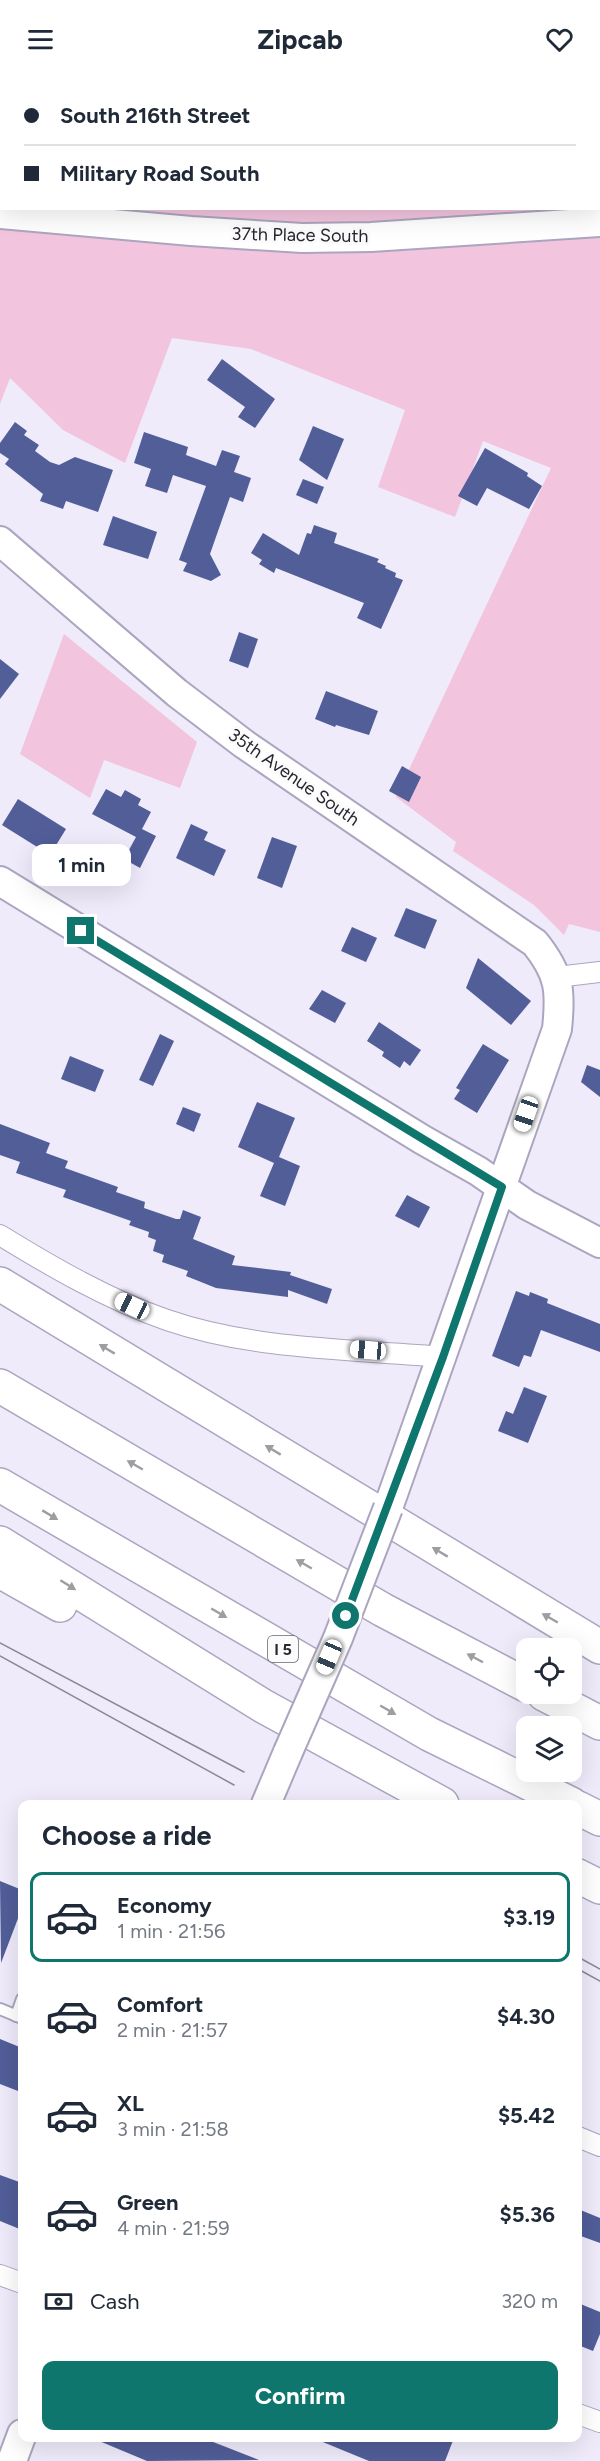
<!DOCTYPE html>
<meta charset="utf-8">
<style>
:root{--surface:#fff;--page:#f6f6f7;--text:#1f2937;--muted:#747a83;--line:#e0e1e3;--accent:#0f766e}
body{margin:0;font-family:Figtree,sans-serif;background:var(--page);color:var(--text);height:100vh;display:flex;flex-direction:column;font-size:22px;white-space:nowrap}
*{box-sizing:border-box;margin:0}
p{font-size:20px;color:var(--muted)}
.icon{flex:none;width:33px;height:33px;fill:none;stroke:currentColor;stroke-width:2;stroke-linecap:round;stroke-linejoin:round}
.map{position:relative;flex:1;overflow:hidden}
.sheet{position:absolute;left:18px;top:1722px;width:564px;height:642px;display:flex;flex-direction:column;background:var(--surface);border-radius:12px;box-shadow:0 6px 24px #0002}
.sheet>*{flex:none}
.hud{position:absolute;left:0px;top:0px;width:600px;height:132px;box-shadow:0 6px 24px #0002;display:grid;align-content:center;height:132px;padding:0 24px;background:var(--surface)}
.tools{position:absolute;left:516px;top:1560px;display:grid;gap:12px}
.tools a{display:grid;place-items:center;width:66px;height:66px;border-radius:12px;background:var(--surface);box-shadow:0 6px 24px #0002;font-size:30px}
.end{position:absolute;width:27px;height:27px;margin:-14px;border:8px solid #0f766e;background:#fff;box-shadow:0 0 0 3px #fff}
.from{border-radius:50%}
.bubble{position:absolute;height:42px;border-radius:12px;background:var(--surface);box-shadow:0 6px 24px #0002;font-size:20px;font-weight:700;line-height:42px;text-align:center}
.car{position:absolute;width:18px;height:36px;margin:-18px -9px;border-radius:8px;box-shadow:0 0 4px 2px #0007;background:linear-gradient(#fff 24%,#345 0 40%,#fff 0 76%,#345 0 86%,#fff 0)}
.hud b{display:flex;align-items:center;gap:21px;height:57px;font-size:22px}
.hud b+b{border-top:2px solid var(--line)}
.hud i{width:15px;height:15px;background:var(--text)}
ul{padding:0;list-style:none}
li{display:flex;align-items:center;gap:18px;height:90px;margin:0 12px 9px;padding:0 12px;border:3px solid transparent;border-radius:12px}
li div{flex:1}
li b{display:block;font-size:22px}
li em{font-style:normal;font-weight:700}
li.current{border-color:var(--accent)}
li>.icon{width:54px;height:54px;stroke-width:1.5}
h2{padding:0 24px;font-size:27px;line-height:72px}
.pay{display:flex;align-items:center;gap:15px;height:66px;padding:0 24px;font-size:22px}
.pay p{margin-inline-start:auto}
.action{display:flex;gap:12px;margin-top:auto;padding:12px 24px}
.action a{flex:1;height:69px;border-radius:12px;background:var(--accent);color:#fff;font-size:24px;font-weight:700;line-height:69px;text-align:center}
header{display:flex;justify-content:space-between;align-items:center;height:78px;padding:0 24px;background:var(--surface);font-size:27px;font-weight:700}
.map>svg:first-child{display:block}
</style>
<header><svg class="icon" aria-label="menu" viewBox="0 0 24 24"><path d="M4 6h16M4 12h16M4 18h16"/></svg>Zipcab<svg class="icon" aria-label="heart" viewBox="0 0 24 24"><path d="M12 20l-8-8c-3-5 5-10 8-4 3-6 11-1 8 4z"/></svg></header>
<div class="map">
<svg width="600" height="2383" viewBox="0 0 600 2383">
<rect width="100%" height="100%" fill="#efebfb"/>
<g fill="#f2c4dd">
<polygon points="0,0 247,1 2,2 2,130 598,130 600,120 600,854 569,846 564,857 534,827 453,773 456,764 396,719 551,390 483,363 455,439 378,409 405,332 251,271 172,260 125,385 63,352 10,300 0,326"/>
<polygon points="64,556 197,664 180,710 104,682 90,720 20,676"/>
</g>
<g fill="#515e98">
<polygon points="222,281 275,321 255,350 238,339 245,329 207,302"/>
<polygon points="15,344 27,353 24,357 39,367 35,373 50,384 59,387 75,379 113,392 98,434 66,423 63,431 40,423 43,416 5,386 9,381 0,375 0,365"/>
<polygon points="313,348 344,361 327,402 299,382"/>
<polygon points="144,354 188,369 186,377 216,388 222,372 240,378 234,394 251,400 243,424 230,419 210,476 221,497 211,503 183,493 187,485 179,482 206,408 173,397 167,415 145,408 151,391 134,385"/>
<polygon points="485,370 528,395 527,398 542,408 529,431 487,410 477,428 458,418"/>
<polygon points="303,401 324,409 317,426 296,417"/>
<polygon points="113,438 157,454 148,481 103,467"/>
<polygon points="314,447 337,455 334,465 379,481 377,484 386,488 385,490 396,495 395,499 403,502 381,551 357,540 364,525 276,490 274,495 259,486 262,482 251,475 263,455 299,477 307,455 311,456"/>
<polygon points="239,554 258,561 248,590 229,583"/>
<polygon points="0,581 19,596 0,621"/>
<polygon points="326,613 378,633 369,657 336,647 335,649 315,641"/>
<polygon points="402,688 421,699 409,724 389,713"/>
<polygon points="106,711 121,719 125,712 141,721 138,727 151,734 142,751 156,758 140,790 124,781 136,759 92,736"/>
<polygon points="18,721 66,751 50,777 2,747"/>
<polygon points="191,746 208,754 204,762 226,772 214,798 176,780"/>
<polygon points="272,759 297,768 282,810 257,800"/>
<polygon points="406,830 437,842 425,871 394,858"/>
<polygon points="352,849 377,860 366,884 341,873"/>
<polygon points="478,880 531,923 511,947 466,910"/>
<polygon points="322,912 346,925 335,945 309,931"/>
<polygon points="379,944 421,972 410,988 404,983 400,990 382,978 384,974 367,963"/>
<polygon points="160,956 174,963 153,1008 139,1002"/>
<polygon points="483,966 509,982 477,1035 454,1021 460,1012 456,1010"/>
<polygon points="70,978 104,992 95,1014 61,1001"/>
<polygon points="587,987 600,992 600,1019 581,1004"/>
<polygon points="257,1024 295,1040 279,1079 300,1088 285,1128 260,1118 274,1085 238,1069"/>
<polygon points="183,1029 201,1036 194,1054 176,1046"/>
<polygon points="0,1046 50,1065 46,1075 68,1083 65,1090 118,1109 116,1114 145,1124 144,1130 176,1141 180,1141 183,1132 201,1139 193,1161 235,1178 232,1187 291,1194 290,1197 332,1211 327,1226 288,1212 288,1219 216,1210 186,1198 188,1193 162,1184 164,1177 153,1173 156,1162 148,1159 149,1154 129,1147 131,1143 63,1119 66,1112 16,1095 20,1084 0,1077"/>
<polygon points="407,1117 430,1129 419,1150 395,1138"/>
<polygon points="516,1213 529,1218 530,1214 548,1221 547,1225 600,1246 600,1274 541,1252 531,1279 524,1277 519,1289 492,1278"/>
<polygon points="524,1309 547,1318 528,1365 498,1353 506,1333 513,1336"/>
<polygon points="0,1803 22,1812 22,1830 1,1885"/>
<polygon points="0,1961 22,1970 22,2002 18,2013 0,2006"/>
<polygon points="0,2097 22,2105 22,2152 0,2143"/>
<polygon points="578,2131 600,2140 600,2165 578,2157"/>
<polygon points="578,2225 600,2234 600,2256 593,2273 578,2267"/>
<polygon points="92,2360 203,2360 259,2382 147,2383"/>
<polygon points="313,2360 454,2360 445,2383 369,2383"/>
</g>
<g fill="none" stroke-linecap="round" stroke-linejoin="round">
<defs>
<g id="lane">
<polyline points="0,1931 22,1940"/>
<polyline points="16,1938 22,1921"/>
</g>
<g id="street">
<polyline points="557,899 600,894"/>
<path d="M0 1157C52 1189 109 1222 167 1242 254 1272 352 1271 443 1279"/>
<polyline points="578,2059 600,2068"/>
<polyline points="0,2197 22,2205"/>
<polyline points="578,2336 600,2344"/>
</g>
<g id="secondary">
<polyline points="0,136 191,153 302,160 371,159 600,144"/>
<path d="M0 463 177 615 244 666 535 865C560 896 561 913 557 951L388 1430"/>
<polyline points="0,803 423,1062 478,1093 527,1127 600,1165"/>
<polyline points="266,1726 288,1674"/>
<polyline points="12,2383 22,2356"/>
</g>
<g id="highway">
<polyline points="0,1206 600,1569"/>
<polyline points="0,1308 383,1532 526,1607"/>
<polyline points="0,1407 429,1656 571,1726"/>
<polyline points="0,1465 263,1628 442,1726"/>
<polyline points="0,1493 60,1527"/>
<polyline points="544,1616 600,1645"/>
<polyline points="578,1730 600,1741"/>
<polyline points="578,1798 600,1809"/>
</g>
</defs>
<use href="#lane" stroke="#aca5bf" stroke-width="14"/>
<use href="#street" stroke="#aca5bf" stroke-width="22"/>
<use href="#secondary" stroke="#aca5bf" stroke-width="32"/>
<use href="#highway" stroke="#aca5bf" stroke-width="36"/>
<use href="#lane" stroke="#fff" stroke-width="10"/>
<use href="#street" stroke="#fff" stroke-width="20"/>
<use href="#secondary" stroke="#fff" stroke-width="28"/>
<use href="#highway" stroke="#fff" stroke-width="33"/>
<g stroke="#8b8895" stroke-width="1.5">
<polyline points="0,1565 244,1694"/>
<polyline points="0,1578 234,1707"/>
<polyline points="578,1879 600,1891"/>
<polyline points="578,1891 600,1903"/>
</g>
<defs>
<polyline id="secondary-bridge" points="288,1674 338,1560 388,1430"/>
</defs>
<use href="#secondary-bridge" stroke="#aca5bf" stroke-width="32" stroke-linecap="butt"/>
<use href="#secondary-bridge" stroke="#fff" stroke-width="28"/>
</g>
<defs><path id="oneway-solid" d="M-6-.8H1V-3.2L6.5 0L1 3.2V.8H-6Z" transform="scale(1.5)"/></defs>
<g fill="#9e9da1">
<use href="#oneway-solid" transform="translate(107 1271) rotate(-149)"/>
<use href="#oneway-solid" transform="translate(273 1372) rotate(-149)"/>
<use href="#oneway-solid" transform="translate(135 1387) rotate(-150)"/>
<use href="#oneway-solid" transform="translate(50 1437) rotate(31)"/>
<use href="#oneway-solid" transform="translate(440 1474) rotate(-149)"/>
<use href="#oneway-solid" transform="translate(304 1486) rotate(-150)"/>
<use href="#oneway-solid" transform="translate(68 1507) rotate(32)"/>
<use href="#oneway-solid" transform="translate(219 1535) rotate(30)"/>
<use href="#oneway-solid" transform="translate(550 1540) rotate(-150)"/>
<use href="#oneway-solid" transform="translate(475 1580) rotate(-152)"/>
<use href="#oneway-solid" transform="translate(388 1632) rotate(30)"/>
</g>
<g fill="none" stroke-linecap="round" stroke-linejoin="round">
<polyline stroke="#0f766e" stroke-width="8" points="81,853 502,1109 443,1279 346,1538"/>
</g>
<g text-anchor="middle" stroke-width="6" stroke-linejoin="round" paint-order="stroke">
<rect fill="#fbfbfb" stroke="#67656c" stroke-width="1.5" x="268" y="1558" width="30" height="26" rx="4.5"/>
<g font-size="16" font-weight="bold" fill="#27252f">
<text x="283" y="1577">I 5</text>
</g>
<g font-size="18" fill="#27252f" stroke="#fbfbfb">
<text transform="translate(300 157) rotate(1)" y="6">37th Place South</text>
<text transform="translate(294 699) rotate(35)" y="6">35th Avenue South</text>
</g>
</g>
</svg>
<div class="tools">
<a><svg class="icon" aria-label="locate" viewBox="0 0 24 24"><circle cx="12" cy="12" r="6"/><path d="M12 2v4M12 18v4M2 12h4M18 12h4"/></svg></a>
<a><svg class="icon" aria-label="layers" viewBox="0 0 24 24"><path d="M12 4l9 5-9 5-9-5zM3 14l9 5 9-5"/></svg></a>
</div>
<i class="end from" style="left:346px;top:1538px"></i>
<i class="end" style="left:81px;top:853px"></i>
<div class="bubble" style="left:32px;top:766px;width:99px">1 min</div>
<i class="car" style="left:526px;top:1036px;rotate:199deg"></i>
<i class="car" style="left:132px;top:1228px;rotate:295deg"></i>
<i class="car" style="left:368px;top:1272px;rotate:275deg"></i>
<i class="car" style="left:329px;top:1579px;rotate:203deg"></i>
<div class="hud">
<b><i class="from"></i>South 216th Street</b>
<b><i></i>Military Road South</b>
</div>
<section class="sheet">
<h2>Choose a ride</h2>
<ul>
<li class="current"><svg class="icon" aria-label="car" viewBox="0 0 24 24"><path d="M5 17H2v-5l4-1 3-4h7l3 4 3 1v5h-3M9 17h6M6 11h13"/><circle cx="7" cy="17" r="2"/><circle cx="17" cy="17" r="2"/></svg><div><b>Economy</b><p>1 min · 21:56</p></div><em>$3.19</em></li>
<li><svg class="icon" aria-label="car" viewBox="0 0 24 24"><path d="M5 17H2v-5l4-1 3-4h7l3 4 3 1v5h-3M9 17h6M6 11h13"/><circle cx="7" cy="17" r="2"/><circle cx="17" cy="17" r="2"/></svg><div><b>Comfort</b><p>2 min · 21:57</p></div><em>$4.30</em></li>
<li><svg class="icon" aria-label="car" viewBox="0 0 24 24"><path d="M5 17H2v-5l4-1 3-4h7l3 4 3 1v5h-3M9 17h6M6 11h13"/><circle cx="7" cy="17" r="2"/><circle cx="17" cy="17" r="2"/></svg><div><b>XL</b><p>3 min · 21:58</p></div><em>$5.42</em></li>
<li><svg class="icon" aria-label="car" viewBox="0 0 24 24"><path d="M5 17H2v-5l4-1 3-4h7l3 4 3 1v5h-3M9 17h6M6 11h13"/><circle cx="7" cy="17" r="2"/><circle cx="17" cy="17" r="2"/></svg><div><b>Green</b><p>4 min · 21:59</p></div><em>$5.36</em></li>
</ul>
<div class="pay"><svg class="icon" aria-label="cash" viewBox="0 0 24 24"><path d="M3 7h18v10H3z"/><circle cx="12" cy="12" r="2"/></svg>Cash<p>320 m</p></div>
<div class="action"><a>Confirm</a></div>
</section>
</div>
